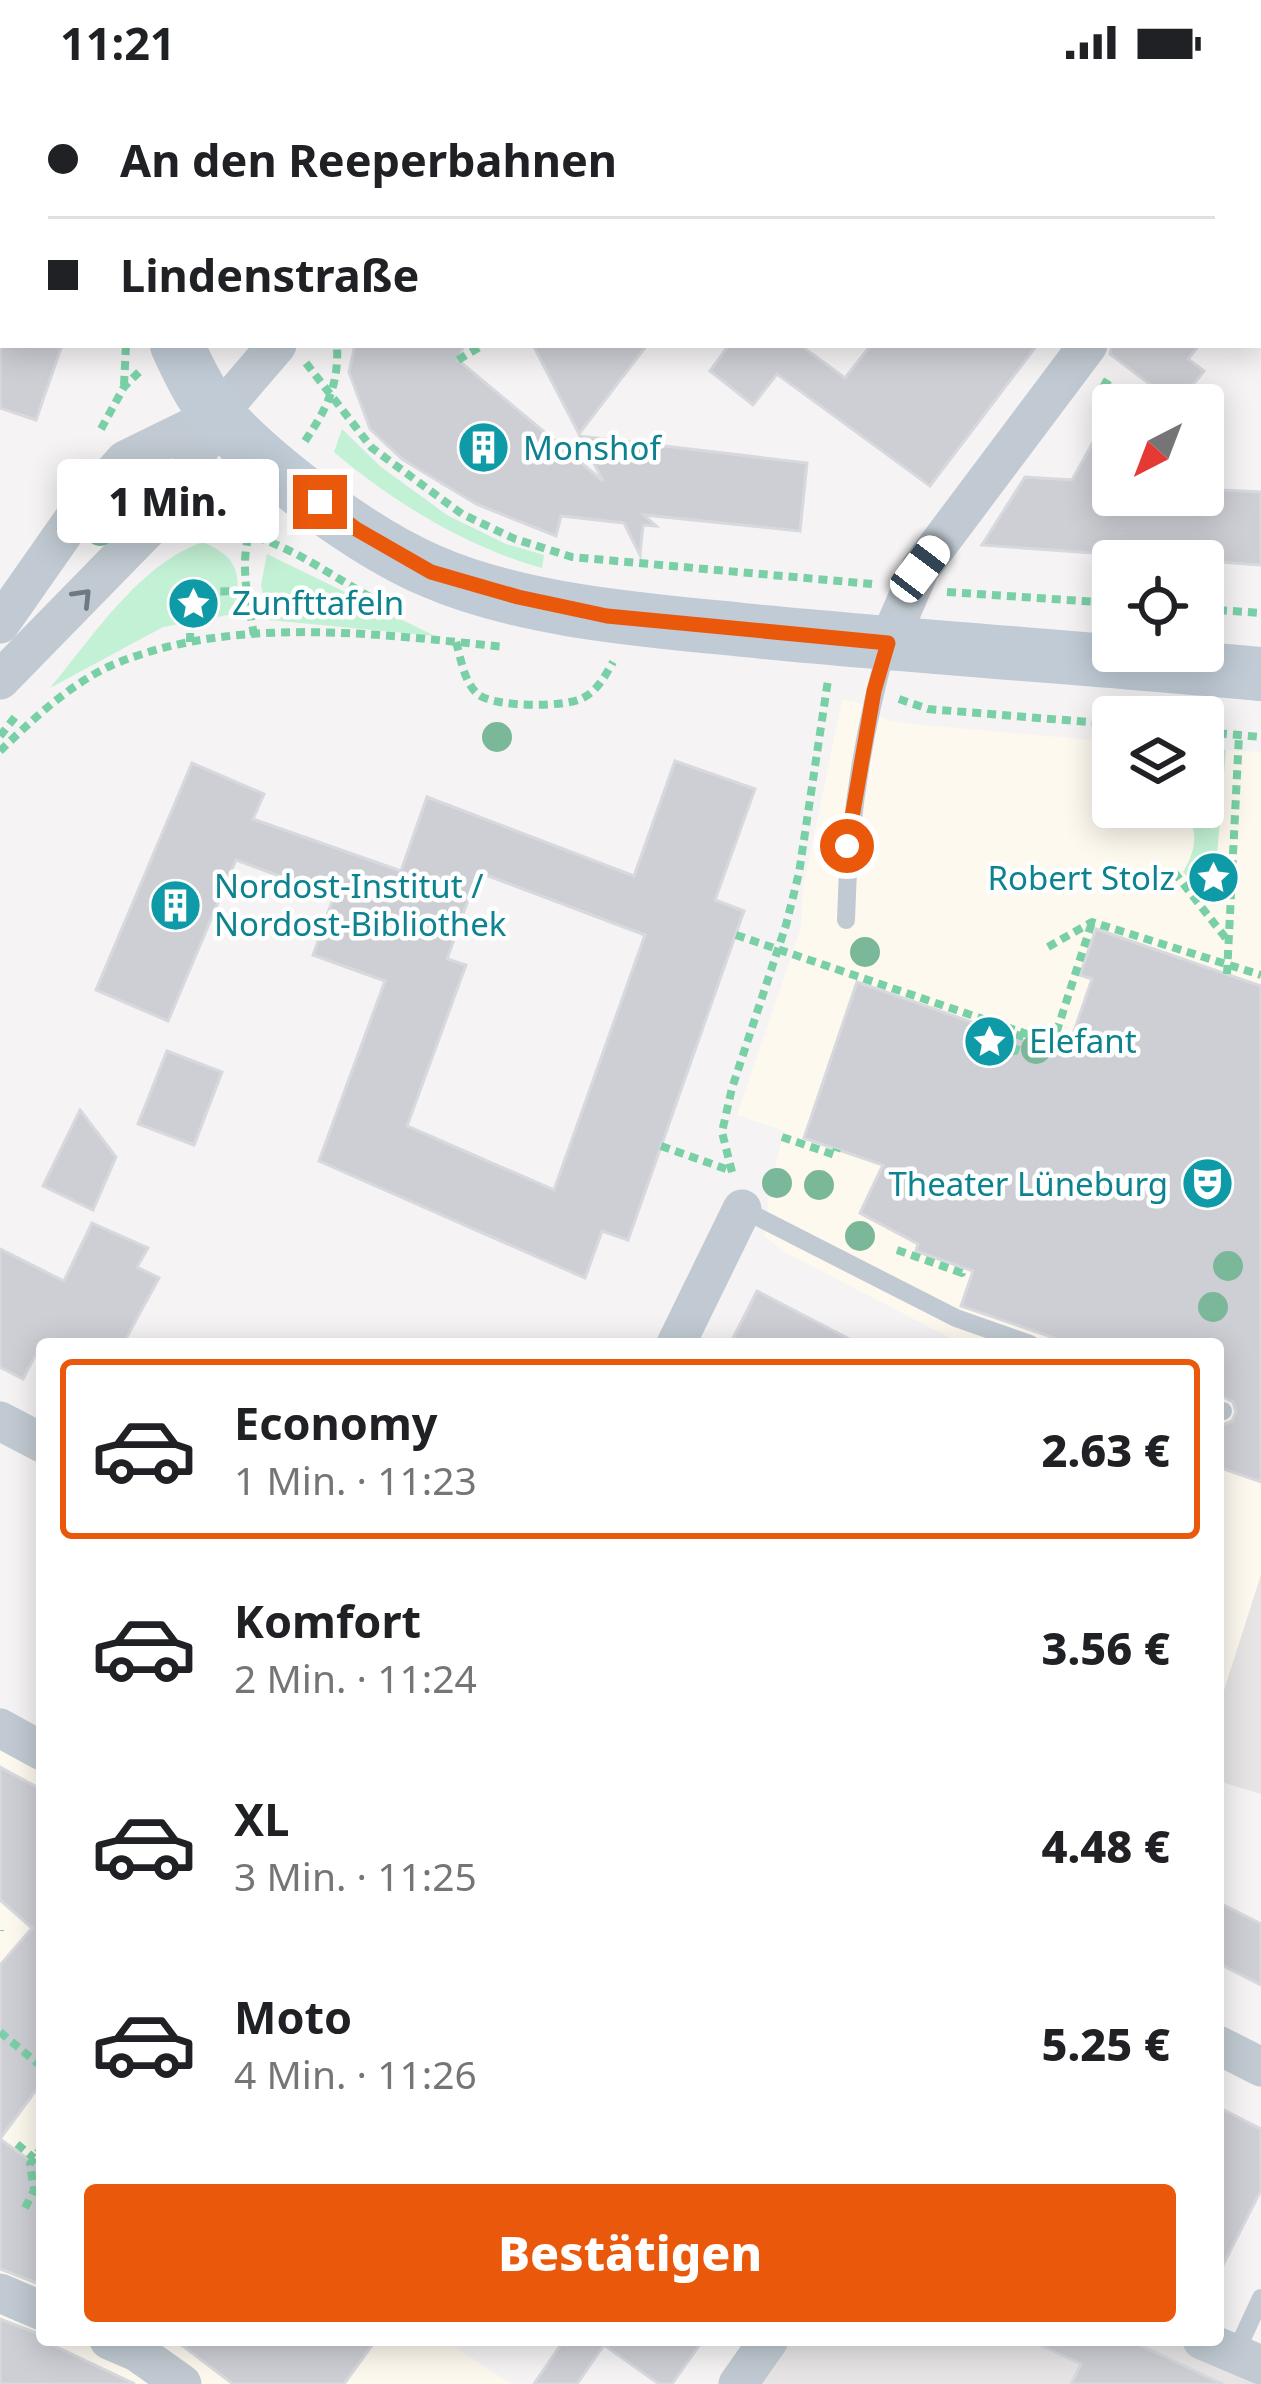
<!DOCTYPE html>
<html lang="de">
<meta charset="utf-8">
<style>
:root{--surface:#fff;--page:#f2f2f2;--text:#202124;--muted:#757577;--line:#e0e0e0;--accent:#ea580c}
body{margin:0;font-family:"Noto Sans",sans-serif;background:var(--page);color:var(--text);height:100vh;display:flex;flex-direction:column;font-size:45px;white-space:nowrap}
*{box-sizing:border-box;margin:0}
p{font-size:39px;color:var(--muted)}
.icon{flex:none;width:66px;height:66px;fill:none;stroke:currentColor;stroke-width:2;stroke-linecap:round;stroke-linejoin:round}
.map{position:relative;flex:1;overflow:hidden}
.side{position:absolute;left:36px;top:1254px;width:1188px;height:1008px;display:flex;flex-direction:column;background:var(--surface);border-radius:12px;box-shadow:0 6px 30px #0003}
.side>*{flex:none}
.hud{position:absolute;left:0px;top:0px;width:1263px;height:264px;box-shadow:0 6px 30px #0003;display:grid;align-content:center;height:264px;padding:0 48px;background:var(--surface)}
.needle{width:78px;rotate:222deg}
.buttons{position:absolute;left:1092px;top:300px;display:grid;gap:24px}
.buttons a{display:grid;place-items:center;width:132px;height:132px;border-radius:12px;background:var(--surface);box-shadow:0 6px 30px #0003;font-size:60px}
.end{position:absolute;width:54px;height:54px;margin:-27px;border:15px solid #ea580c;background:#fff;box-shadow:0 0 0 6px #fff}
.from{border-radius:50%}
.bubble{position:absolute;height:84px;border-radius:12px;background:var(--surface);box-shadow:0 6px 30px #0003;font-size:39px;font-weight:800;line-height:84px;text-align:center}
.car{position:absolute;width:36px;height:72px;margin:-36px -18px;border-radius:15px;box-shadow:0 0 9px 3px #0007;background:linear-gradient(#fff 24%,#345 0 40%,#fff 0 76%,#345 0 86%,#fff 0)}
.hud b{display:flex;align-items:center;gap:42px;height:114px;font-size:45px}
.hud b+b{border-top:3px solid var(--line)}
.hud i{width:30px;height:30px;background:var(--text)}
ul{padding:21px 0 0;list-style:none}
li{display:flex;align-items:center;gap:36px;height:180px;margin:0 24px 18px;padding:0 24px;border:6px solid transparent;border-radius:12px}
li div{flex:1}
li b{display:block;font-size:45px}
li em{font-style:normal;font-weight:800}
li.current{border-color:var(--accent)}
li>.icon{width:108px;height:108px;stroke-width:1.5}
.primary-button{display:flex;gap:24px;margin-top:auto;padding:24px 48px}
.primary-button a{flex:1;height:138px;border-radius:12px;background:var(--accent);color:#fff;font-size:48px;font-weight:800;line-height:138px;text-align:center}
.status{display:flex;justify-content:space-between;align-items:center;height:84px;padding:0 60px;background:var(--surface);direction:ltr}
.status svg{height:33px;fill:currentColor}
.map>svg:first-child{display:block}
</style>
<div class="status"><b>11:21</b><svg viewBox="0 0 49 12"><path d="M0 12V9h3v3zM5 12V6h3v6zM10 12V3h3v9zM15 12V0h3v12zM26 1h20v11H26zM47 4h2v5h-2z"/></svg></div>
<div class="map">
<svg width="1261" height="2300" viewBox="0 0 1261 2300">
<rect width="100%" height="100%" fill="#f5f3f3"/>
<g fill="#fdf9ef">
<polygon points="842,616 855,617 887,636 912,640 1113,658 1113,723 1203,723 1203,665 1261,668 1261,1491 1218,1625 1218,1260 962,1260 786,1169 764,1152 771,1099 784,1047 737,1031 801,844 803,804"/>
<polygon points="0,1658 42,1683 42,2256 445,2256 511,2300 0,2300"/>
</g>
<g fill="#e6e4e5">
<polygon points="1261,1491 1261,1710 1218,1697 1218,1625"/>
<polygon points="788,2256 1175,2256 1261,2295 1261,2300 758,2300"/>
</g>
<g fill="#c3f1d5">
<path d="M342 345 381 383 447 431 506 460 544 471 542 484C467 463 394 419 334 368Z"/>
<path d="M203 458C243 476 237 490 239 529L163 543 50 604C93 553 138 481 203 458Z"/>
<polygon points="267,470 435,552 269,536 261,501"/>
<path d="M1203 665 1226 666 1213 818 1183 788C1197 764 1199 747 1183 723H1203Z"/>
</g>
<g fill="#cdcfd5" stroke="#d7d9de" stroke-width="3" fill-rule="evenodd">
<polygon points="0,261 62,261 36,336 0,324"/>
<polygon points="355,261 464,261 458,276 603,397 580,352 807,379 800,447 644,431 656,442 643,441 640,471 624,439 561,432 556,452 476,420 402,375 370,345 349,288"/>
<polygon points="533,261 647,261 579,350"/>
<polygon points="729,261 800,261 845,294 871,261 1037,261 930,402 777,290 753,321 710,287"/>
<polygon points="1112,261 1199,261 1188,275 1204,287 1177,321 1110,270"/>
<polygon points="1113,322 1113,411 1203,411 1203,405 1261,408 1261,481 982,461 1025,393 1072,396"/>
<path d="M675 677 755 705 715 816 744 827 628 1156 602 1147 585 1194 319 1077 385 897 313 871 334 812 236 776 168 937 96 906 192 679 264 710 253 735 401 787 427 713 634 792ZM478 788 645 851 554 1106 407 1042 466 881 447 875Z"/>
<polygon points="1096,845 1261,902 1261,1398 1218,1383 1218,1343 1232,1337 1236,1328 1233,1318 1218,1310 1218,1260 1072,1260 961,1222 973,1187 916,1167 918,1160 860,1129 883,1081 804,1054 857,898 1066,971 1092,895 1080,891"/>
<polygon points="167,967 222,988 194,1061 138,1040"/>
<polygon points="80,1026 116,1073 93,1126 43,1102"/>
<polygon points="92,1139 148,1164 137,1183 159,1194 123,1260 41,1260 23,1295 0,1283 0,1165 64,1197"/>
<polygon points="757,1207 859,1260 730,1260"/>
<polygon points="0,1683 42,1706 42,1998 0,2055 42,2085 42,2201 0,2185 0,1881 32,1844 0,1816"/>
<polygon points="1218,1818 1261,1840 1261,1901 1218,1879"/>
<polygon points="1218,2023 1261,2045 1261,2106 1218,2191"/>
<polygon points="0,2235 42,2251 42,2256 135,2300 0,2300"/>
<polygon points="175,2256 376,2256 344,2300 233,2300"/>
<polygon points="564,2256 703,2256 672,2300 659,2300 604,2261 577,2300 534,2300"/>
<polygon points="1029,2256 1129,2256 1223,2300 1071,2300 1081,2280"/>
</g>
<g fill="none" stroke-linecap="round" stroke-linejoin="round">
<g stroke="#7ad0a6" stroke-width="8" stroke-dasharray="9 6" stroke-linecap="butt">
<polyline points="380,3 382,0"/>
<polyline points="483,3 485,0"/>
<polyline points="458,276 483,261"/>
<polyline points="306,279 372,364 462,430 515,455 572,473 872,500"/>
<polyline points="1102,297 1142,321"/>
<polyline points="124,301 126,261"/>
<polyline points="1196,321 1211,303"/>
<polyline points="101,345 124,303 139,288"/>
<path d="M305 357C327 324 339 301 337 261"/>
<path d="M197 449C258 436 319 485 370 513"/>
<polyline points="947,508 1113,519"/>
<polyline points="1203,525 1261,529"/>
<path d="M254 551C247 511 236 465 258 431"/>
<polyline points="190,558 191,514 201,508 246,507"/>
<path d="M456 558C461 574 464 600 479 611 495 623 564 624 583 614 598 606 605 592 613 578"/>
<polyline points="899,615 928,625 1113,640"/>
<polyline points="1203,648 1261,653"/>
<polyline points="0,652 15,633"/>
<path d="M0 667C32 636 69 601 110 582 231 530 378 550 505 563"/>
<polyline points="1174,788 1228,857"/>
<polyline points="736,851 1021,948 1015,967 1009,966"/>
<polyline points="1048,863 1092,838 1261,891"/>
<polyline points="1227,890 1239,651"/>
<polyline points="1021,948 1053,959 1092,838"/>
<polyline points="782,1053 835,1071 837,1065"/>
<polyline points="661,1062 732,1087"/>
<polyline points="732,1088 722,1048 732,1004 786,841 799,789 828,596"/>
<polyline points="897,1166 962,1189 963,1183"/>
<polyline points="0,1846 0,1847"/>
<polyline points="0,1948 42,1983"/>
<polyline points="17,2060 34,2074"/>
<polyline points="25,2124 34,2106 30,2080 42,2063"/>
<polyline points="263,2256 265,2260"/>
</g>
<g stroke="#c1cad2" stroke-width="18">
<path d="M846 836C848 743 862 652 887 563"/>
<polyline points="742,1125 956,1234 1030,1260"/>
<polyline points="1218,1326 1223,1327"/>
<polyline points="1235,2270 1261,2214"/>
</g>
<g stroke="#c1cad2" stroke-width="39">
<polyline points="437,3 439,0"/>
<polyline points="1260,32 1261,31"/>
<polyline points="0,540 77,430 125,376 217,331"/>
<polyline points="888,559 920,485 1088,261"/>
<polyline points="0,596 172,420 217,331 277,261"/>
<polyline points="676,1260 742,1125"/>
<polyline points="0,1337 42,1359"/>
<polyline points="0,1644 42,1667"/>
<polyline points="1218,1961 1261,1983"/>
<polyline points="0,2209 42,2227"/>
<polyline points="109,2256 137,2268 182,2300"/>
<polyline points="1202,2256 1261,2281"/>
<polyline points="738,2300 769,2256"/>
</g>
<g stroke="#c1cbd6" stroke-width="54">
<polyline points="137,0 137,3"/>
<path d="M177 261C188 285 200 311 218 332 267 386 363 458 431 487 522 527 645 536 743 546 916 563 1089 574 1261 590"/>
</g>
</g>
<g fill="#7bb799">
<circle cx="100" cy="447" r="15"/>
<circle cx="497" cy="653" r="15"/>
<circle cx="865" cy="868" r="15"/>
<circle cx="1036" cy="965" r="15"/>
<circle cx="777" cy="1099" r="15"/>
<circle cx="819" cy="1101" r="15"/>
<circle cx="860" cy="1152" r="15"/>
<circle cx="1228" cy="1182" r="15"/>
<circle cx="1213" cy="1223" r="15"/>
</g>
<defs><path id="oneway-chevron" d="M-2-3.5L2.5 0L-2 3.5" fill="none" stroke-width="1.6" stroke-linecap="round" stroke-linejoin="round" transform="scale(3)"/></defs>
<use stroke="#6e7983" href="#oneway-chevron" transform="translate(83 513) rotate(-46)"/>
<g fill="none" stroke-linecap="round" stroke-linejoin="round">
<polyline stroke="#ea580c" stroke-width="15" points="320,418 356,445 431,488 518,513 607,532 888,559 874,607 847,762"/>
</g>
<defs>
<symbol id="building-disc" viewBox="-11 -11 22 22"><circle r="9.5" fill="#0f9aa8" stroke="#fff"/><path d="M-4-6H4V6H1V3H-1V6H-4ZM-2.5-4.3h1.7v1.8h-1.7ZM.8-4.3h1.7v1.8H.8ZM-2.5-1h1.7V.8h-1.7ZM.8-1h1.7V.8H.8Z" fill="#fff"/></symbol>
<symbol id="sight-disc" viewBox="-11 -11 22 22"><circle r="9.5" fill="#0f9aa8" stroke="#fff"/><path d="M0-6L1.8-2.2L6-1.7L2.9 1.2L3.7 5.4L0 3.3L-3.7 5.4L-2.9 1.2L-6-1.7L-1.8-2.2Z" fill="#fff"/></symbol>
<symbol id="theatre-disc" viewBox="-11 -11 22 22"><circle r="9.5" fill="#0f9aa8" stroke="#fff"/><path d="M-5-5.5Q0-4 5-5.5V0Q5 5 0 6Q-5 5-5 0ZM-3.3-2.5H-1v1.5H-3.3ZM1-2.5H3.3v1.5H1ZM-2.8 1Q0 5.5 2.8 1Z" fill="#fff"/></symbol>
</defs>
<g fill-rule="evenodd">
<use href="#building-disc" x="454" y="334" width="59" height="59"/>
<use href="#sight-disc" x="164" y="490" width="59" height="59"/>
<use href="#sight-disc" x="1184" y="764" width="59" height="59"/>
<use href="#building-disc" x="146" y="792" width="59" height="59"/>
<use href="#sight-disc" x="960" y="928" width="59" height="59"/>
<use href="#theatre-disc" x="1178" y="1070" width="59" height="59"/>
</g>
<g text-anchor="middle" stroke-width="9" stroke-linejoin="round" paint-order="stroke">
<g font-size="33" fill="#0d838f" stroke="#fff" text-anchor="start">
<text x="523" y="376">Monshof</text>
<text x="232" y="531">Zunfttafeln</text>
<text x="1175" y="806" text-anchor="end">Robert Stolz</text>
<text x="214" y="814">Nordost-Institut /<tspan x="214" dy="38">Nordost-Bibliothek</tspan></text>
<text x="1029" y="969">Elefant</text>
<text x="1168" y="1112" text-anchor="end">Theater Lüneburg</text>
</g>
</g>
</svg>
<div class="buttons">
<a><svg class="needle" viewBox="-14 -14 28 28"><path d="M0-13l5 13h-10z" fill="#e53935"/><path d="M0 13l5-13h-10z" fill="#757577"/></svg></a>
<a><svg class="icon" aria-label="locate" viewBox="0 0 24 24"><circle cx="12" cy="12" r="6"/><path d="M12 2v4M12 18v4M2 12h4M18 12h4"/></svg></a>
<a><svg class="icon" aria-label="layers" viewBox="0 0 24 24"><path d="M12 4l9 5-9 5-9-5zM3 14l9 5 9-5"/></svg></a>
</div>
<i class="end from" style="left:847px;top:762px"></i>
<i class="end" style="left:320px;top:418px"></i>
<div class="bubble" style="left:57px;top:375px;width:222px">1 Min.</div>
<i class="car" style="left:920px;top:485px;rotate:37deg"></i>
<div class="hud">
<b><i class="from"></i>An den Reeperbahnen</b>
<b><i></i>Lindenstraße</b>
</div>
<section class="side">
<ul>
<li class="current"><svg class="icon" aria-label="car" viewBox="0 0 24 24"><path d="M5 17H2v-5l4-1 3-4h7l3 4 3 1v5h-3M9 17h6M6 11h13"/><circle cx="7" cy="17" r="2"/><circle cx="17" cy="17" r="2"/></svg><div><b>Economy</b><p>1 Min. · 11:23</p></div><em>2.63 €</em></li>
<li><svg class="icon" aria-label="car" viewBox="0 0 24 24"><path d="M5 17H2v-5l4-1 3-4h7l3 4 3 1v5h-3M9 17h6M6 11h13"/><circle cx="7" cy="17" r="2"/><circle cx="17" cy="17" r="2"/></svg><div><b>Komfort</b><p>2 Min. · 11:24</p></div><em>3.56 €</em></li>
<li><svg class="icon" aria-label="car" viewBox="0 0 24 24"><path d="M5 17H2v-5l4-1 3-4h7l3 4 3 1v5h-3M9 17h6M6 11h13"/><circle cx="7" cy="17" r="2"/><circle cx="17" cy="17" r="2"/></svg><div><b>XL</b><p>3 Min. · 11:25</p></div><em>4.48 €</em></li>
<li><svg class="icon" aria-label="car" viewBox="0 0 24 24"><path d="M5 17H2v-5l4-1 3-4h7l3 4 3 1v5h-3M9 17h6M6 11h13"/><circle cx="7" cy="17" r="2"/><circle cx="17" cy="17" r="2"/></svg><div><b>Moto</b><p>4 Min. · 11:26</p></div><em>5.25 €</em></li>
</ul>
<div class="primary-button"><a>Bestätigen</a></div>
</section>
</div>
